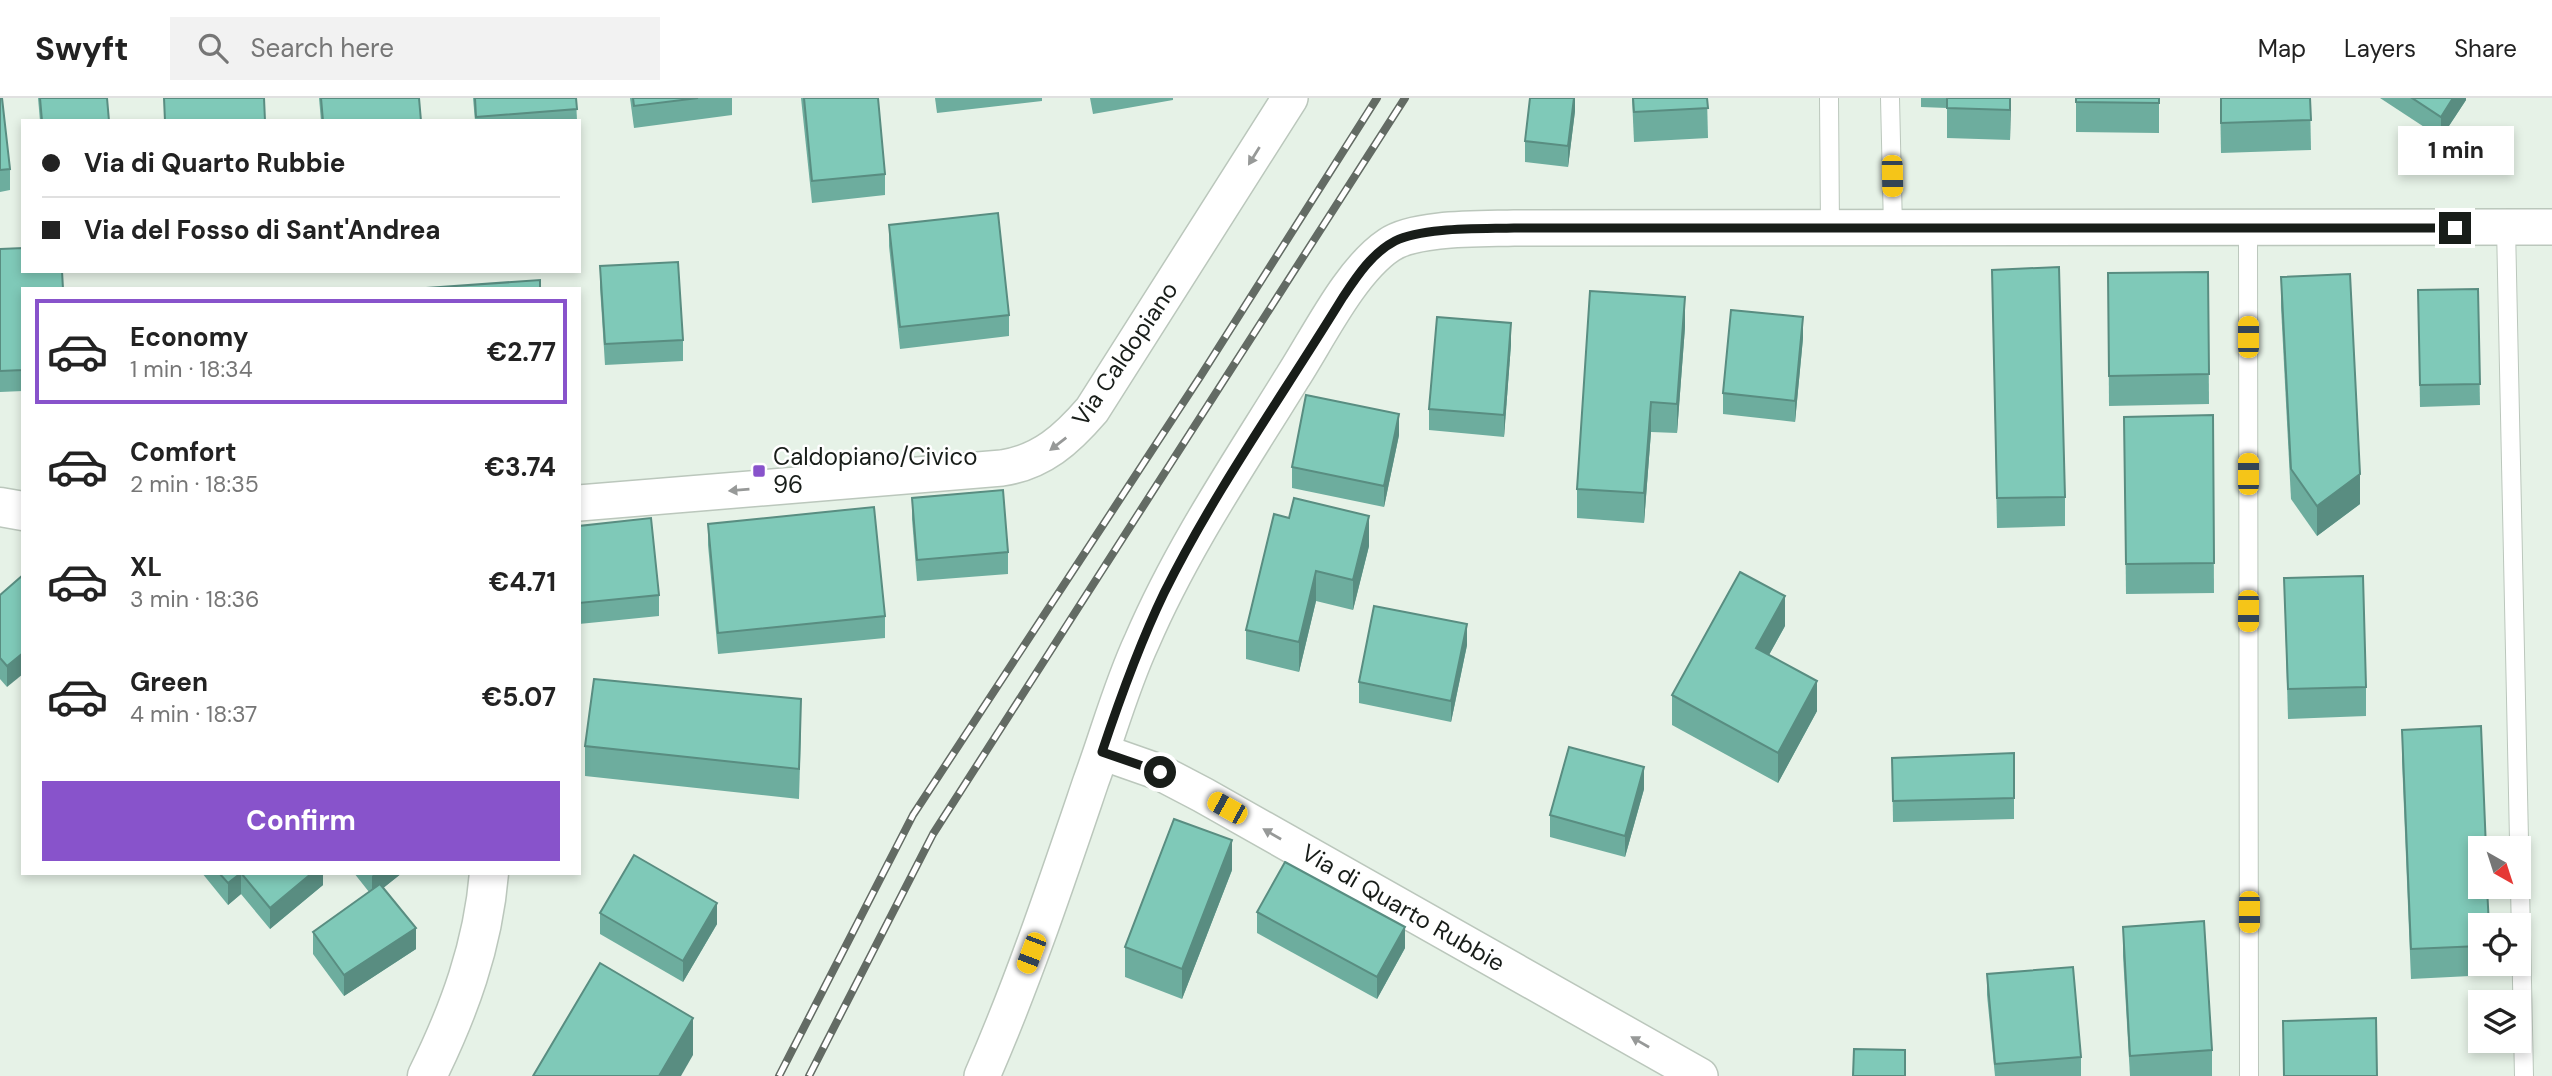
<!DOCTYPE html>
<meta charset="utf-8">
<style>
:root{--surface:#fff;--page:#f2f2f2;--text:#222;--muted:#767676;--line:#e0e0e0;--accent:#8853cb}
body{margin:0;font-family:"DM Sans",sans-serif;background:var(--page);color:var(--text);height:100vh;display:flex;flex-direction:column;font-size:26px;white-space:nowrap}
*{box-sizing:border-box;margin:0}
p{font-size:23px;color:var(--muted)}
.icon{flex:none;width:38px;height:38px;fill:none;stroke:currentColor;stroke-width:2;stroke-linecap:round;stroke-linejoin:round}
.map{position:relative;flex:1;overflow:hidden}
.sheet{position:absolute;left:21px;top:189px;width:560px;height:588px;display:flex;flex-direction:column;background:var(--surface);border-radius:0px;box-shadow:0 4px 10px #0003}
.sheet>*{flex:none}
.guide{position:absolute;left:21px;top:21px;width:560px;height:154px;border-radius:0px;box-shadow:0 4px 10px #0003;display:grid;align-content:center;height:154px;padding:0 21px;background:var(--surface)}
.needle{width:46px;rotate:141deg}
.tools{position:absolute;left:2468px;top:738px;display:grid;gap:14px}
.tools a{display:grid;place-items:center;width:63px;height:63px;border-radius:0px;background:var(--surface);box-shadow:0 4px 10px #0003;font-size:35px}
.end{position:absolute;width:32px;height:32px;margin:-16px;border:9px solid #181d19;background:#fff;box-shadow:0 0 0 4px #fff}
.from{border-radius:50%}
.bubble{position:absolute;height:49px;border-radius:0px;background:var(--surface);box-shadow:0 4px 10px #0003;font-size:23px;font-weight:700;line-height:49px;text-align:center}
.car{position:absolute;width:21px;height:42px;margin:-21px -10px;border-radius:9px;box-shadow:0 0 5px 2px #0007;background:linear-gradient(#f5c518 24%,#345 0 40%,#f5c518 0 76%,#345 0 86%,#f5c518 0)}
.guide b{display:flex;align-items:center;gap:24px;height:66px;font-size:26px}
.guide b+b{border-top:2px solid var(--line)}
.guide i{width:18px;height:18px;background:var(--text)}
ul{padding:12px 0 0;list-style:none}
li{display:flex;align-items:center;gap:21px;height:105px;margin:0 14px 10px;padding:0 7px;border:4px solid transparent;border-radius:0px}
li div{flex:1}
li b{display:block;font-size:26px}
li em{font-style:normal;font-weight:700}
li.on{border-color:var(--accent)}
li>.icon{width:63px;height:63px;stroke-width:1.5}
.cta{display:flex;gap:14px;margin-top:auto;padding:14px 21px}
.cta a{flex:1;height:80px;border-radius:0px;background:var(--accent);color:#fff;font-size:28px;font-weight:700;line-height:80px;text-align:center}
header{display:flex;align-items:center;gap:42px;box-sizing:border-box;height:98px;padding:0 35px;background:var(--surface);border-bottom:2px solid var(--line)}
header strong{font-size:33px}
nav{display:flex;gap:38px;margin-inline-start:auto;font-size:24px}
.search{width:490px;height:63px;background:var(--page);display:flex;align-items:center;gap:18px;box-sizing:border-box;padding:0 24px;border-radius:0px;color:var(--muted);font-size:26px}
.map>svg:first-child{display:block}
</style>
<header>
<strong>Swyft</strong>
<div class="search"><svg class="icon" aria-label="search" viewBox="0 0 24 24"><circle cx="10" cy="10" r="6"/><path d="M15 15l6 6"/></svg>Search here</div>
<nav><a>Map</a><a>Layers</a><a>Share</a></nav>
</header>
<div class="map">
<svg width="2552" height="978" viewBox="0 0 2552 978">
<rect width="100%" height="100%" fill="#e6f2e7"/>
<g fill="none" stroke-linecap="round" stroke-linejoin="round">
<defs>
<g id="service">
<polyline points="1829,0 1830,130"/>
<polyline points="1890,0 1893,130"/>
<polyline points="2506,129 2524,978"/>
<polyline points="2248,130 2249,978"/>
</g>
<g id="minor">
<path d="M579 405 1002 370C1042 364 1067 341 1092 312L1290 0"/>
<polyline points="1102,654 1159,674 1203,697 1700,978"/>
<path d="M982 978C1024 882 1057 783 1091 683 1108 637 1121 588 1142 543 1182 450 1239 366 1292 280 1318 240 1350 173 1389 147 1415 129 1481 131 1514 130L2552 129"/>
</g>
<g id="secondary">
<polyline points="0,409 23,413"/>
<path d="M427 978C459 913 483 848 489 775"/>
</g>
</defs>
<use href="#service" stroke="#bbc7bc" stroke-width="20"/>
<use href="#minor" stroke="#bbc7bc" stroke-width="38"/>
<use href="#secondary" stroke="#bbc7bc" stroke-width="41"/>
<use href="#service" stroke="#fff" stroke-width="18"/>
<use href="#minor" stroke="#fff" stroke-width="35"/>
<use href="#secondary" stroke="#fff" stroke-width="38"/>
<defs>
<g id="rail">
<polyline points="779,978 913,717 1200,279 1377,0"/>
<polyline points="809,978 933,736 1405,0"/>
</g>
</defs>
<use href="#rail" stroke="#636b64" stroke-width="8"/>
<use href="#rail" stroke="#fff" stroke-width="5" stroke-dasharray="16" stroke-linecap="butt"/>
</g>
<g fill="#6dad9e">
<polygon points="0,0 10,71 10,92 0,94"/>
<polygon points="38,0 107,0 109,23 40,23"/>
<polygon points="319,0 419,0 421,23 321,23"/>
<polygon points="473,0 576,0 577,23 475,23"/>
<polygon points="630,0 732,0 732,17 634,30"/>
<polygon points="801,0 878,0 885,76 885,97 812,105"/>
<polygon points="935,0 1042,0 1042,3 937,15"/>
<polygon points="1090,0 1173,0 1173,2 1093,16"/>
<polygon points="1575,0 1575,13 1568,69 1525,64 1525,43"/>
<polygon points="1632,0 1707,0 1708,40 1634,44"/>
<polygon points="1921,0 2011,0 2010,42 1947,40 1947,10 1921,9"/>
<polygon points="2076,0 2159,0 2159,35 2076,34"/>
<polygon points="2220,0 2310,0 2311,52 2221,55"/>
<polygon points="2380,0 2466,0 2466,2 2441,40"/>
<polygon points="889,127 1009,217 1009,238 900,251 889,148"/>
<polygon points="0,151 23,191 23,293 0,294"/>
<polygon points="600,168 683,242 683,263 605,267 600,189"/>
<polygon points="1992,172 2065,399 2065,428 1997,430"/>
<polygon points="2208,174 2209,306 2109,308 2108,175"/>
<polygon points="2281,179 2360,406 2317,438 2291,401 2281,209"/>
<polygon points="2478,191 2480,307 2420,309 2418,192"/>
<polygon points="1685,229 1677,335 1651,334 1644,425 1577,420 1577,391"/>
<polygon points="1803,240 1795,324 1723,316 1723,295"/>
<polygon points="1511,246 1504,339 1429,332 1429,311"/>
<polygon points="2213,317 2214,495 2126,496 2124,319"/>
<polygon points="1399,337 1384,409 1292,390 1292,369"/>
<polygon points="912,400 1008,454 1008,476 917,483 912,421"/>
<polygon points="1274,416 1369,448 1353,512 1316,503 1299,574 1246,561 1246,532"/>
<polygon points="708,426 885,518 885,540 718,556 708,447"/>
<polygon points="579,428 659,497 659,518 579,526"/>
<polygon points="23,477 7,589 0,581 0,497"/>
<polygon points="2284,480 2366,589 2366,618 2288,621"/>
<polygon points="1785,528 1769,557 1817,613 1778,685 1672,627 1672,597"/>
<polygon points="1467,547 1451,624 1359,605 1359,584"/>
<polygon points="801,631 799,701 585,678 585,648"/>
<polygon points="2402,632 2480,828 2480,866 2490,866 2490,877 2411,881 2402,662"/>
<polygon points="1892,660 2014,700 2014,721 1893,724"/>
<polygon points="1644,691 1625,759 1550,739 1550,717"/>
<polygon points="1232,772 1182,901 1125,879 1125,849"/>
<polygon points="202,775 323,775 323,787 270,831 241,796 228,807"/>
<polygon points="354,775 402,775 383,790 416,851 344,898 313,856 313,834 369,794"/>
<polygon points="1257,814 1405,850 1377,901 1257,835"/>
<polygon points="600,815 717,826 683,884 600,836"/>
<polygon points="2123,829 2212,952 2212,978 2130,978 2123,858"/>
<polygon points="1987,876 2081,959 2081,978 1995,978 1987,897"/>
</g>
<g fill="#598d81">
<polygon points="1574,0 1575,0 1575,13 1568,69 1568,48"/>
<polygon points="2010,0 2011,0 2010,42"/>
<polygon points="2453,0 2466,0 2466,2 2441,40 2441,19"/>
<polygon points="1685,199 1685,229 1677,335 1677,306"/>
<polygon points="1803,219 1803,240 1795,324 1795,303"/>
<polygon points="1511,225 1511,246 1504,339 1504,317"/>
<polygon points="1651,304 1651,334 1644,425 1644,395"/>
<polygon points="1399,316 1399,337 1384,409 1384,388"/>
<polygon points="2360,376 2360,406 2317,438 2317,408"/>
<polygon points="1369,418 1369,448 1353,512 1353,482"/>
<polygon points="1316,473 1316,503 1299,574 1299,544"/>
<polygon points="1785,498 1785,528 1756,580 1756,550"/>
<polygon points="1467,526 1467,547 1451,624 1451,603"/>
<polygon points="23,555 23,576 7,589 7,568"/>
<polygon points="1817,583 1817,613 1778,685 1778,655"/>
<polygon points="1644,669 1644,691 1625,759 1625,738"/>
<polygon points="1232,742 1232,772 1182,901 1182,871"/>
<polygon points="241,775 241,796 228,807 228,785"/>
<polygon points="312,775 323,775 323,787 270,831 270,810"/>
<polygon points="375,775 402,775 372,799 372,778"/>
<polygon points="717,805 717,826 683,884 683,863"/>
<polygon points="1405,829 1405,850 1377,901 1377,879"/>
<polygon points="416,830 416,851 344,898 344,877"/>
<polygon points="693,920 693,957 681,978 659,978"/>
</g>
<g fill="#7fc9b8" stroke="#598d81" stroke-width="2">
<polygon points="0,0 2,0 10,71 0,72"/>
<polygon points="40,0 107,0 109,23 42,23"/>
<polygon points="164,0 264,0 265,23 165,23"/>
<polygon points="321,0 419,0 421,23 323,23"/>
<polygon points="475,0 576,0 577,11 476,19"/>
<polygon points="633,0 698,0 634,8"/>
<polygon points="804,0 878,0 885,76 812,83"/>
<polygon points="1530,0 1574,0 1568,48 1525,43"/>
<polygon points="1633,0 1707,0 1708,10 1634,14"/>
<polygon points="1947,0 2010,0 2010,12 1947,10"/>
<polygon points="2076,0 2159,0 2159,5 2076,4"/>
<polygon points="2221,0 2310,0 2311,22 2221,25"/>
<polygon points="2412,0 2453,0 2441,19"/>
<polygon points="998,115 1009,217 900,229 889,127"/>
<polygon points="23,150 23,173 62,173 63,191 23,191 23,272 0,273 0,151"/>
<polygon points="678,164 683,242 605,246 600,168"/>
<polygon points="2059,169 2065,399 1997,400 1992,172"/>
<polygon points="2208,174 2209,276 2109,278 2108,175"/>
<polygon points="2350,176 2360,376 2317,408 2291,371 2281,179"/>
<polygon points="540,182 540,191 427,191 427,190"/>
<polygon points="2478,191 2480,286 2420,287 2418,192"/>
<polygon points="1590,193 1685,199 1677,306 1651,304 1644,395 1577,391"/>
<polygon points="1731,212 1803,219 1795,303 1723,295"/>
<polygon points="1437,219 1511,225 1504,317 1429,311"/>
<polygon points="1306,297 1399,316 1384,388 1292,369"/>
<polygon points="2213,317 2214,465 2126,466 2124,319"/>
<polygon points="1003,392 1008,454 917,462 912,400"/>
<polygon points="1294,400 1369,418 1353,482 1316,473 1299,544 1246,532 1274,416 1289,420"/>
<polygon points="874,409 885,518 718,535 708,426"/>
<polygon points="651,420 659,497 579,505 579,428"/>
<polygon points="1740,474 1785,498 1756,550 1817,583 1778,655 1672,597"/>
<polygon points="23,477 23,555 7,568 0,560 0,497"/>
<polygon points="2363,478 2366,589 2288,591 2284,480"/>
<polygon points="1374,508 1467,526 1451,603 1359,584"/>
<polygon points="594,581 801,601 799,671 585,648"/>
<polygon points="2481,628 2486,751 2480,751 2480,789 2487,789 2489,828 2480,828 2480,848 2411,851 2402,632"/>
<polygon points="1569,649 1644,669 1625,738 1550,717"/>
<polygon points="2014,655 2014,700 1893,703 1892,660"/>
<polygon points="1174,721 1232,742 1182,871 1125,849"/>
<polygon points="634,757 717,805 683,863 600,815"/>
<polygon points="1285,764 1405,829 1377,879 1257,814"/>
<polygon points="219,775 241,775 228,785"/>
<polygon points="241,775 312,775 270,810"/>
<polygon points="380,786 416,830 344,877 313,834"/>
<polygon points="2204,823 2212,952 2130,958 2123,829"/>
<polygon points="600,865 693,920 659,978 533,978"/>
<polygon points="2073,869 2081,959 1995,966 1987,876"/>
<polygon points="2376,920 2377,978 2284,978 2283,923"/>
<polygon points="1854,951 1905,952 1905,978 1853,978"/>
</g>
<defs><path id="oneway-solid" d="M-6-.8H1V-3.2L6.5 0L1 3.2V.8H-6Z" transform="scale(1.75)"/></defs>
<g fill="#979998">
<use href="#oneway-solid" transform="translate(1254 58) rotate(122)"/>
<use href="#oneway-solid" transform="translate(1058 346) rotate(142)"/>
<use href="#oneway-solid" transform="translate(739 392) rotate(175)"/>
<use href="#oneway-solid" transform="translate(1272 736) rotate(-150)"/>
<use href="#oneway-solid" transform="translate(1640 944) rotate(-150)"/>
</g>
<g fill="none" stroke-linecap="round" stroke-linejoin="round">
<path stroke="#181d19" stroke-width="9" d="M1160 674 1102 654C1120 600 1139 547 1164 495 1215 392 1283 297 1343 199 1357 178 1372 155 1395 143 1423 129 1482 131 1514 130H2455"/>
</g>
<rect fill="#8853cb" stroke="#fff" stroke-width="2.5" x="752" y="366" width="14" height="14" rx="3.5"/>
<g text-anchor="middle" stroke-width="5" stroke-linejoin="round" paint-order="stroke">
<g font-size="24" fill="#181d19" stroke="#fff">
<text transform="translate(1125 256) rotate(-56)" y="8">Via Caldopiano</text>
<text transform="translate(1403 810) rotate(30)" y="8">Via di Quarto Rubbie</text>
</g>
<g font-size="24" fill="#181d19" stroke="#fff" text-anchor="start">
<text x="773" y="367">Caldopiano/Civico<tspan x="773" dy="28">96</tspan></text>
</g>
</g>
</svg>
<div class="tools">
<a><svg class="needle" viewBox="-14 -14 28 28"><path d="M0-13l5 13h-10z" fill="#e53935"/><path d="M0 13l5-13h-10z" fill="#767676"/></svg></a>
<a><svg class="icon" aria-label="locate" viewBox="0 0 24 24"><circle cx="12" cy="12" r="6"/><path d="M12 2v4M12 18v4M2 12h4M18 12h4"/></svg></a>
<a><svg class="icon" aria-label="layers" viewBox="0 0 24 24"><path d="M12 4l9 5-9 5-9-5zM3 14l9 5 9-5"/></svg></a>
</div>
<i class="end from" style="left:1160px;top:674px"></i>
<i class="end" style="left:2455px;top:130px"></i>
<div class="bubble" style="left:2398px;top:28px;width:116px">1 min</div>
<i class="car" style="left:1892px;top:78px;rotate:179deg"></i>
<i class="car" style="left:2248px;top:239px;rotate:0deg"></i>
<i class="car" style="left:2248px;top:376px;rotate:0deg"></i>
<i class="car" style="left:2248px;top:513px;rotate:180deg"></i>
<i class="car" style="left:1227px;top:710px;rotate:299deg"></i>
<i class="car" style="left:2249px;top:814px;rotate:180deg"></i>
<i class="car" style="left:1031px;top:855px;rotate:201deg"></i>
<div class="guide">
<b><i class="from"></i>Via di Quarto Rubbie</b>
<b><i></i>Via del Fosso di Sant'Andrea</b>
</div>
<section class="sheet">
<ul>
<li class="on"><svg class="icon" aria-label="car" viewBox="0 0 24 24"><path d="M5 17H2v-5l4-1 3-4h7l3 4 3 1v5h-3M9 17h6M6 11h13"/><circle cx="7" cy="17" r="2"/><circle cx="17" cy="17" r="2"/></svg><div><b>Economy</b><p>1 min · 18:34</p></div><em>€2.77</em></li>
<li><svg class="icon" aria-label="car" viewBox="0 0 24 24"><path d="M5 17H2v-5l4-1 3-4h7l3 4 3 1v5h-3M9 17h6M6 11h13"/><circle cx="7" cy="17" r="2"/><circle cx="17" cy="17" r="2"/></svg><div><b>Comfort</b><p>2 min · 18:35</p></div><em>€3.74</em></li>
<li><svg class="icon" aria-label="car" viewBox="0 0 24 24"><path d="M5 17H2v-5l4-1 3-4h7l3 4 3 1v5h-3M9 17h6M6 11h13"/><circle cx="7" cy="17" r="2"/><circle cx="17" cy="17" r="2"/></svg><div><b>XL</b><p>3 min · 18:36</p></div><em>€4.71</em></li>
<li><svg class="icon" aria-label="car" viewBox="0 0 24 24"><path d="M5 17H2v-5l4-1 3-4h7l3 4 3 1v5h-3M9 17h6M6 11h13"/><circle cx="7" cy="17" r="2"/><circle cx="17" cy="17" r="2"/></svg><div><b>Green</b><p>4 min · 18:37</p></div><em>€5.07</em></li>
</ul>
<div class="cta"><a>Confirm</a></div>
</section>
</div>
